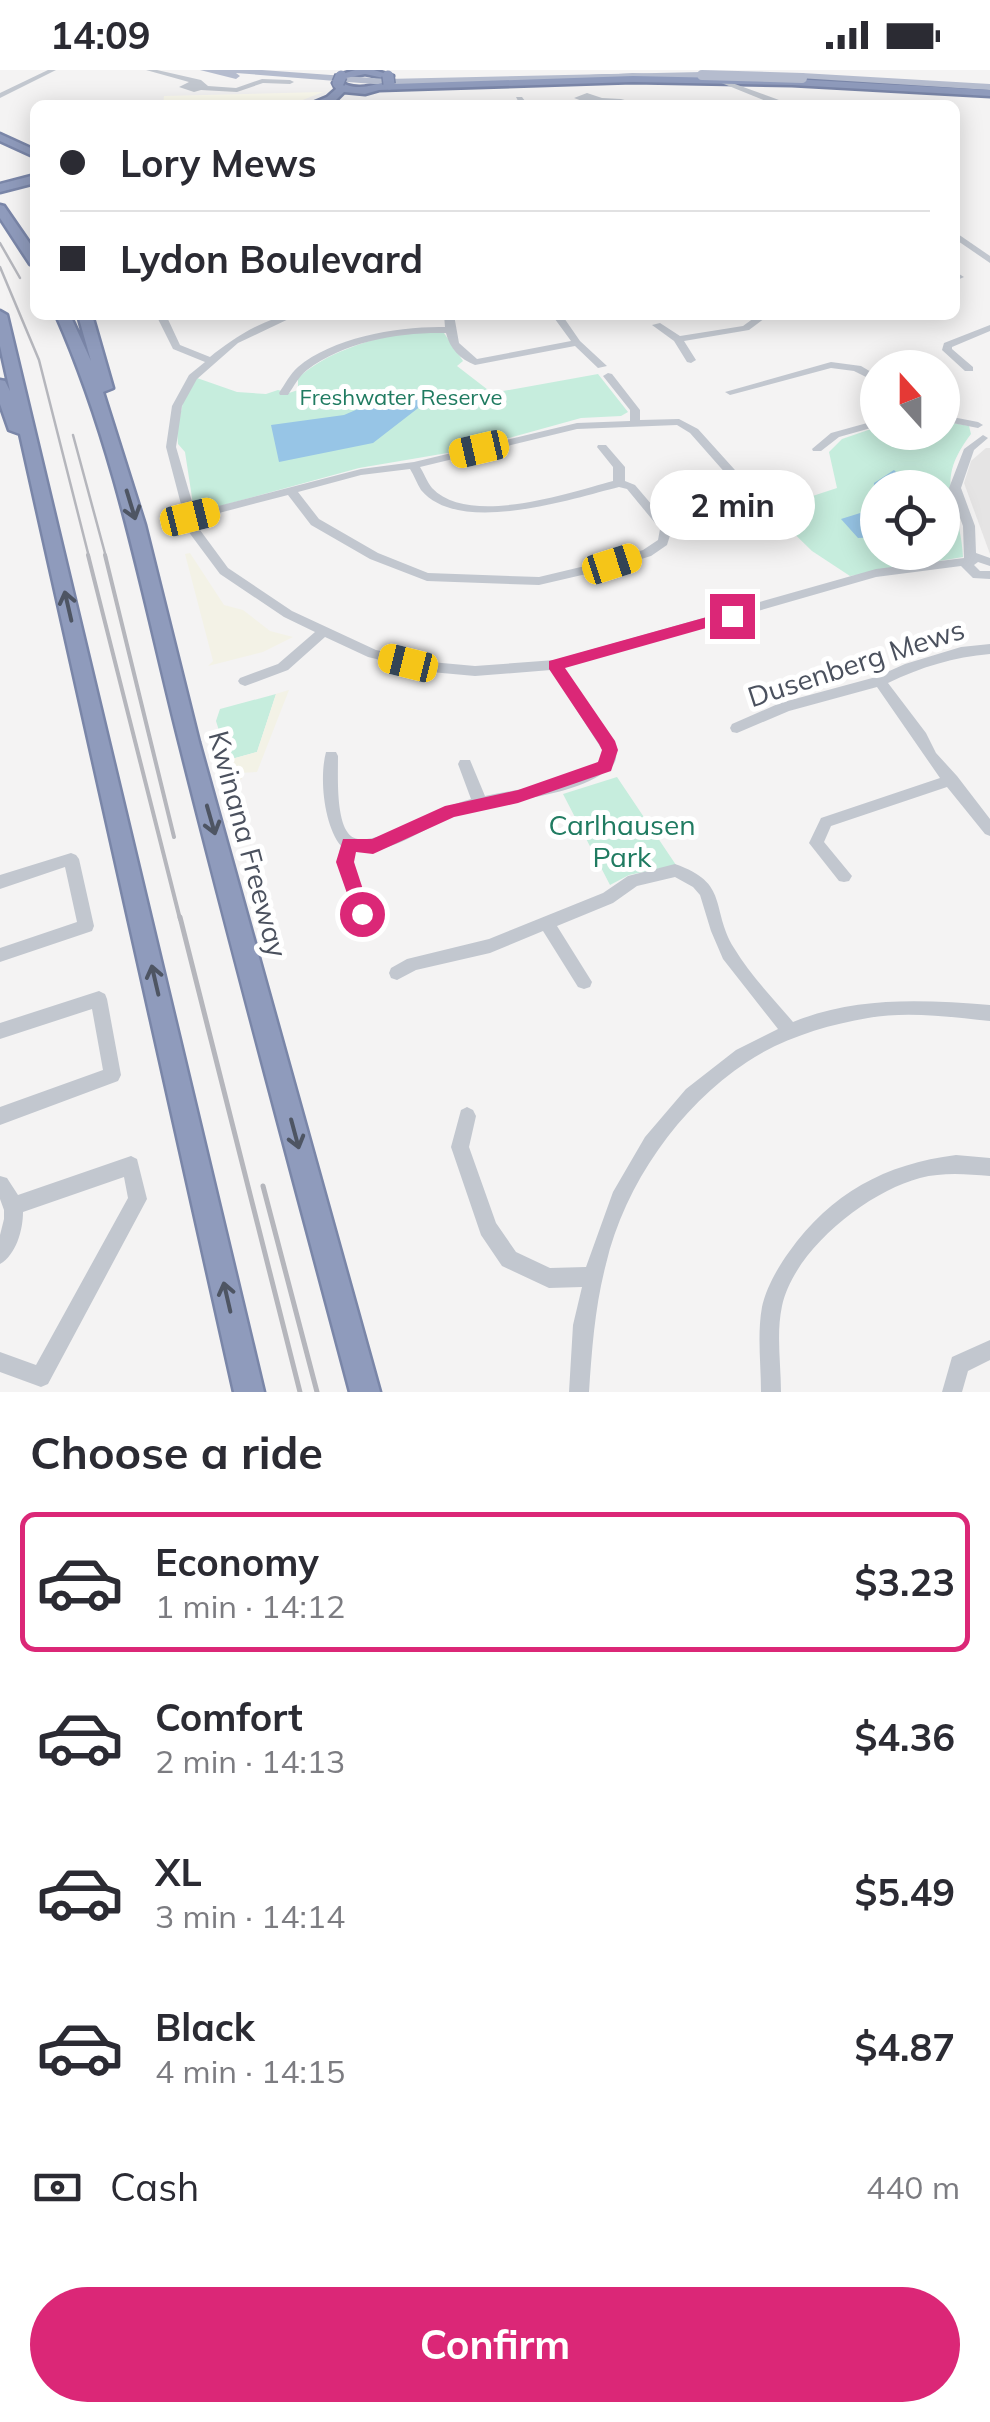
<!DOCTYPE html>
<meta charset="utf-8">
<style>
:root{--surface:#fff;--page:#f2f2f3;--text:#2b2b33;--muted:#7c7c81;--line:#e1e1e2;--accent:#db2777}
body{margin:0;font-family:Mulish,sans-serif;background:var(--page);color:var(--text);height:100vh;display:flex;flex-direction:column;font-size:38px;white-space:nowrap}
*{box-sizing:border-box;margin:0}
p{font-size:32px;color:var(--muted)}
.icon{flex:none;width:55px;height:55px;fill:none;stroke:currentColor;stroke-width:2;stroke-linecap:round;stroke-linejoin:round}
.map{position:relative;height:1322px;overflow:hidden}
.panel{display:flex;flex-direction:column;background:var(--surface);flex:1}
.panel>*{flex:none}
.top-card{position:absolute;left:30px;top:30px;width:930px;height:220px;border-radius:15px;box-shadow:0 5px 25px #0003;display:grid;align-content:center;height:220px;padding:0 30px;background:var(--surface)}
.needle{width:65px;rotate:339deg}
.tools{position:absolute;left:860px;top:280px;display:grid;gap:20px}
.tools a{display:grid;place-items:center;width:100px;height:100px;border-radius:50%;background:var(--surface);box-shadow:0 5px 25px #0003;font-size:50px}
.end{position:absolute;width:45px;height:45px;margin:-22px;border:12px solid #db2777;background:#fff;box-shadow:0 0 0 5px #fff}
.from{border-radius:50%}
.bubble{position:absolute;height:70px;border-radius:35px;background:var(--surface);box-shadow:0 5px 25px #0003;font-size:32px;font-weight:700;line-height:70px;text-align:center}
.car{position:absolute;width:30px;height:60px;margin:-30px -15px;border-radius:12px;box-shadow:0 0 8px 2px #0007;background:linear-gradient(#f5c518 24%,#345 0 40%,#f5c518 0 76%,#345 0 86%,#f5c518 0)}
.top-card b{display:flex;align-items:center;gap:35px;height:95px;font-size:38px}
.top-card b+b{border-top:2px solid var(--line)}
.top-card i{width:25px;height:25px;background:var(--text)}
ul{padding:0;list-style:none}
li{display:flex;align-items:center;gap:30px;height:140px;margin:0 20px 15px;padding:0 10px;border:5px solid transparent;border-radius:15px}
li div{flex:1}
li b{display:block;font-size:38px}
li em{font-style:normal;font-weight:700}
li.on{border-color:var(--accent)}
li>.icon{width:90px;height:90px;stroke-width:1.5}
h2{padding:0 30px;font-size:45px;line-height:120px}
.pay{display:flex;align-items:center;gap:25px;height:110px;padding:0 30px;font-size:38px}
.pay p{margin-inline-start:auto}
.cta{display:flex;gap:20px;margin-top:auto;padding:20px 30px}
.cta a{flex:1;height:115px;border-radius:60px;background:var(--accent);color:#fff;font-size:40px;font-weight:700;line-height:115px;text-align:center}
.status{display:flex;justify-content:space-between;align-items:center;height:70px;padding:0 50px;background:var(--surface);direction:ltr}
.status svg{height:28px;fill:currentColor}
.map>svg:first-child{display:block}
</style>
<div class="status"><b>14:09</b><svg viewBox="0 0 49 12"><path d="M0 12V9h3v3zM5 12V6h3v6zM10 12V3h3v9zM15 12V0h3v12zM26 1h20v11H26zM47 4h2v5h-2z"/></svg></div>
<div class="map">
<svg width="990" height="1322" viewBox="0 0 990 1322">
<rect width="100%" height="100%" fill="#f4f3f3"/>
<polygon fill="#fcfbef" points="323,22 290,35 163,35 164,26"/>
<polygon fill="#e5e4e4" points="986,378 990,378 990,484 964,413 971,391"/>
<g fill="#c6eddd" fill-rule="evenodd">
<path d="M404 262 444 263 463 291 457 296 492 323 598 304 628 342 621 346 581 348 465 380 359 398 209 439 193 434 185 382 178 374 177 361 183 332 197 308 237 322 266 324 278 320 289 323 298 320V308C325 283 368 270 404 262Z"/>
<path d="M943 351 969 356 971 364C932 415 960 431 963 487L850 506 812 481 770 440 837 418 829 382 842 369 877 357 878 362H942ZM878 418H942V482H878Z"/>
<polygon points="276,624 257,682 228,690 216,651 220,639"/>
<polygon points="617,707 676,795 629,805 610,815 563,724"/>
</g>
<g fill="#f3f2e6">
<polygon points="190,483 224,535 243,540 270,561 293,567 263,582 208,596 213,591 185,484"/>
<polygon points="289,620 257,702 241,703 242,709 235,711 228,690 257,682 276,624"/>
</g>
<g fill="#97c5e6">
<polygon points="398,322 435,325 373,373 279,392 271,355 344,345"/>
<polygon points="894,400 911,417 878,418 877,467 858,468 841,449 873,439 874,413"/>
</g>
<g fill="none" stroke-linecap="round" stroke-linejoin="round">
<defs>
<g id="highway">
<polygon points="355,0 374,0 393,6 388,9 365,4 341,9 336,6"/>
<path d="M728 5 746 10 792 9 990 20V26L792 15 633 12 379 20 365 24 344 22 335 31 308 35 327 27 336 19 333 13 338 10C354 22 370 16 389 11L394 14 633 6 723 8Z"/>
<polygon points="0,64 35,80 35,87 0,71"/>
<polygon points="35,105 35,113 0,122 0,114"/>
<polygon points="0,135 4,136 35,181 35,195 30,194 0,148"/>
<polygon points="0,241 7,245 264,1322 234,1322 20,364 9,360 0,334 0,310 5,311 10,321 0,276"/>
<path d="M56 245H70L91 291 78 245H92L113 318 103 322 145 455 199 672 380 1322H350C293 1107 234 891 180 675 143 529 117 383 56 245Z"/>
</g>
</defs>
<use href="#highway" stroke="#7a86a8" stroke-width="5"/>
<g fill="#c2c7cf" fill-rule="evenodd">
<polygon points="48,0 56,0 0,28 0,23"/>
<polygon points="146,0 157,0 201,10 208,16 236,18 262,9 290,10 294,12 290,14 263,13 237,22 201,20 194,22 179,17 189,12"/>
<polygon points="721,9 779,30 780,32 773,34 719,12"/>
<polygon points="587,23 602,28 621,29 639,34 657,30 699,32 703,34 628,35 585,32 574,28"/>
<polygon points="516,27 522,27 528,35 520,35"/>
<polygon points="955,162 990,186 990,193 955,169"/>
<polygon points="959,204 964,207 955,211 955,205"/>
<path d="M156 245H166L180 275 210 287C232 269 268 245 297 245L238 273 197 309 182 336 176 377 195 442 361 399 414 392 577 353 630 351V340L603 306 608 303 612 304 640 340V350L679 349 698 359 762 430 760 449H752L750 431 690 363 677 355 577 359 420 397C424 403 427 412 432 418 469 457 569 423 613 411V397L597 377 598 375H606L625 397V411L635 415 670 456 672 459 667 475 651 486 612 498 539 515 427 511 370 489 311 455 288 425 196 449 200 460 228 498 292 541 376 580 431 592 475 596 555 590 876 499 964 488 963 456 949 418 964 379 983 365 988 368 974 380 961 418 975 456 976 483 990 488V496L978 492 974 495 980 501H990V509L973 508 961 496 876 507 563 597 615 676C618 688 616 695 605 702 563 731 496 728 449 748 420 761 388 785 355 781L353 791 370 844 368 849 362 851 356 849 354 844 337 791 341 776C324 755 319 708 326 682H336L338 686C338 706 336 747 348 763 362 784 423 746 441 739 451 735 461 732 471 729L458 694 460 690H470L485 726C523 718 572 714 603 688V681L551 600 475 606 431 602 368 587 325 567 288 600 245 616 240 614 238 611 240 608 278 594 315 562 284 547 220 504 188 461 166 377 172 336 189 305 205 292 173 279ZM410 399C414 405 417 414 421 420 459 466 571 429 619 417L627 419 660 459 658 470 643 480 610 490 539 507 428 503 378 483 319 449 298 422 361 405Z"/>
<path d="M444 245H454L459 273 477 289 571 271 552 245H562L580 271 607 296 598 298 575 276 475 295C460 289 450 279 446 263 400 262 345 271 307 300 299 306 294 316 288 325H280L279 323C285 314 290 304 298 297 333 267 400 256 445 257Z"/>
<polygon points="758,245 769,245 749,260 684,271 696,290 691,293 687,292 674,271 652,255 660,253 680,266 743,256"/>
<polygon points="990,255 990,261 952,277 952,279 973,297 973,301 965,301 942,280 944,273"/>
<polygon points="831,292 861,296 878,306 878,313 854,301 831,298 730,325 725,322"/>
<polygon points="942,345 978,352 983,355 978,358 942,351"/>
<polygon points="878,350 878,356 839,367 821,381 813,381 812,379 831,363"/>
<path d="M990 574V584C954 587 921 597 888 613L926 663 936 683 957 706 990 749V766L985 764 947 717 831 756 824 772 852 806 849 811 844 812 839 811 809 773 821 748 940 708 877 617 789 641 737 663 732 662 730 658 732 654 780 633 876 607 905 594 961 577Z"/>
<polygon points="71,783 76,785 79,789 94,856 92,861 0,892 0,878 77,852 65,797 0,819 0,805"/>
<path d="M675 794C730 813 710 838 734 878 750 905 773 928 793 952 857 926 923 930 990 935V951C950 947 908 941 868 948 827 955 783 968 747 992 679 1037 625 1114 606 1194 595 1236 592 1278 589 1322H569L573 1255 582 1217 549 1218 502 1196 481 1165 451 1077 461 1040 467 1037 473 1040 476 1046 469 1077 496 1153 516 1182 550 1198 586 1197 613 1122 645 1067 686 1019 736 980 778 959 723 889 711 861 700 825 693 817 675 807 637 816 613 833 557 856 592 912 590 917 584 919 578 917 543 861 490 883 416 900 397 910 391 908 389 903 391 898 407 889 489 869 603 823 628 806Z"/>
<polygon points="99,921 105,924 107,929 121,1005 118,1011 0,1055 0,1037 103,1000 92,939 0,969 0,953"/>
<path d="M956 1085 990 1088V1106C966 1104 943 1102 920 1108 867 1122 794 1180 782 1236 776 1264 781 1294 781 1322H761C761 1294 757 1265 762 1237 766 1218 778 1197 789 1182 831 1123 885 1094 956 1085Z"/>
<path d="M131 1086 137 1089 147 1129 48 1314 41 1317 0 1302V1282L36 1295 128 1128 124 1107 23 1142C23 1160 16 1185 0 1194V1165L4 1149V1140L0 1129V1106L7 1108 18 1125Z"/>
<polygon points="990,1270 990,1290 968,1301 962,1322 942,1322 952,1287"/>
</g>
<g fill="#b5bcce" fill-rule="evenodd">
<polygon points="200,0 262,0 386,9 702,2 706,5 702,8 386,15 236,3 240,6 236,9"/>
<polygon points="802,3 990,14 990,20 799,8"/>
</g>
<use href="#highway" fill="#8f9bbc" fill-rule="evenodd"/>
<g stroke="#b5b6bc" stroke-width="2.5">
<polyline points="0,173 20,208"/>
<polyline points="0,197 39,290 89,487"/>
<polyline points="73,365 106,487"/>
</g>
<g stroke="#b5b6bc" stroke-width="4">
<polyline points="88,485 180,849"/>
<polyline points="105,485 174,767"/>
</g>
<g stroke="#b5b6bc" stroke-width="5">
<polyline points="180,847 300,1322"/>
<polyline points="263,1116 317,1322"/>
</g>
<defs>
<g id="highway-bridge">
<polyline points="388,6 389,14"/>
<polyline points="338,13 341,6"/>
</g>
</defs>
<use href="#highway-bridge" stroke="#7a86a8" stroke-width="14" stroke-linecap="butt"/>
<polyline stroke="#b5bcce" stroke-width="10" points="702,5 802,8"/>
<use href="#highway-bridge" stroke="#8f9bbc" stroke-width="11"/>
</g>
<defs><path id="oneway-shaft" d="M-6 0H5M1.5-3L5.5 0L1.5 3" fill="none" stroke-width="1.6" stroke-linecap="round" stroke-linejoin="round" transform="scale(2.5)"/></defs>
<g stroke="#4e5563">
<use href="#oneway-shaft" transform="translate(131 435) rotate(73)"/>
<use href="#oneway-shaft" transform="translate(68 536) rotate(-103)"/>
<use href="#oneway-shaft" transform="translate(211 750) rotate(74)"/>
<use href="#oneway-shaft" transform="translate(155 910) rotate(-103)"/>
<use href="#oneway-shaft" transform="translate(295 1064) rotate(75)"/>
<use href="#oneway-shaft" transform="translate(227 1227) rotate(-103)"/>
</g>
<polygon fill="#db2777" points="732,540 738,542 738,549 565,598 615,671 618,680 611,701 518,733 454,747 373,784 356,782 354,792 371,844 369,849 356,849 336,792 343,769 372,769 445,736 518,720 598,692 602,680 599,674 549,599 549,591"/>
<g text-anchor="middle" stroke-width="10" stroke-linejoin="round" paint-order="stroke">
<g font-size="22" fill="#207b61" stroke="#fff">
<text x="401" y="335">Freshwater Reserve</text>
</g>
<g font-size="28" fill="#4b515e" stroke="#fff">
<text transform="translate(856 593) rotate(-18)" y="10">Dusenberg Mews</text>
<text transform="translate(248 774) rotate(75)" y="10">Kwinana Freeway</text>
</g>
<g font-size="28" fill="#207b61" stroke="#fff">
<text x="622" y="765">Carlhausen<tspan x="622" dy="32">Park</tspan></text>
</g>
</g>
</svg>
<div class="tools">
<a><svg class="needle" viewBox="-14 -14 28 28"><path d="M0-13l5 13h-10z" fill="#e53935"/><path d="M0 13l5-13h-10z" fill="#7c7c81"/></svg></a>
<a><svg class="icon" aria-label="locate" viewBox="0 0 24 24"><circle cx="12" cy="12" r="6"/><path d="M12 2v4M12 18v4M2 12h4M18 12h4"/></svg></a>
</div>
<i class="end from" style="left:362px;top:844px"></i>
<i class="end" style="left:732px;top:546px"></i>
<div class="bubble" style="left:650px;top:400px;width:165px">2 min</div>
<i class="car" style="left:479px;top:379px;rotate:257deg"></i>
<i class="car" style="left:190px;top:447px;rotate:76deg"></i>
<i class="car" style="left:612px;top:494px;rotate:72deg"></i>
<i class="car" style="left:408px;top:593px;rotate:284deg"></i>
<div class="top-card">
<b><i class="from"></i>Lory Mews</b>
<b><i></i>Lydon Boulevard</b>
</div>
</div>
<section class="panel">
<h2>Choose a ride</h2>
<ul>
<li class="on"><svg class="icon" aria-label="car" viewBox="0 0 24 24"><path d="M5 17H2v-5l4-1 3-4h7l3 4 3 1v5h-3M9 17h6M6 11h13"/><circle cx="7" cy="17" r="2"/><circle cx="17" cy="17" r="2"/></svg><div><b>Economy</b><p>1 min · 14:12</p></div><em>$3.23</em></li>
<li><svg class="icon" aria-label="car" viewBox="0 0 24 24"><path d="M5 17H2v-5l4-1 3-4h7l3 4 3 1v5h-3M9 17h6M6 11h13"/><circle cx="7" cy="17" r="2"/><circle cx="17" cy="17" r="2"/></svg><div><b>Comfort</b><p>2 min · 14:13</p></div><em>$4.36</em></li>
<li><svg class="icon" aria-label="car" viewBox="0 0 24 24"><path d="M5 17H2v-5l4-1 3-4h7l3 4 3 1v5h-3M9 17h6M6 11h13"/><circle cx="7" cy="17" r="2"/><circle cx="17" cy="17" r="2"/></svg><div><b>XL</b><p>3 min · 14:14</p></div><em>$5.49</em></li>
<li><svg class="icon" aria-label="car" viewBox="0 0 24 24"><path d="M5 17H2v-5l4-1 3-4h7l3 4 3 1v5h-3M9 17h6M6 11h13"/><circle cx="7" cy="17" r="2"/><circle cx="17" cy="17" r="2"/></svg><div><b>Black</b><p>4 min · 14:15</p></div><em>$4.87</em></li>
</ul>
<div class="pay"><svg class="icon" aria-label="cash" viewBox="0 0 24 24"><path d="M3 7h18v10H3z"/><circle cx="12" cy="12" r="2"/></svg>Cash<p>440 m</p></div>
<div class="cta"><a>Confirm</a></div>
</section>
